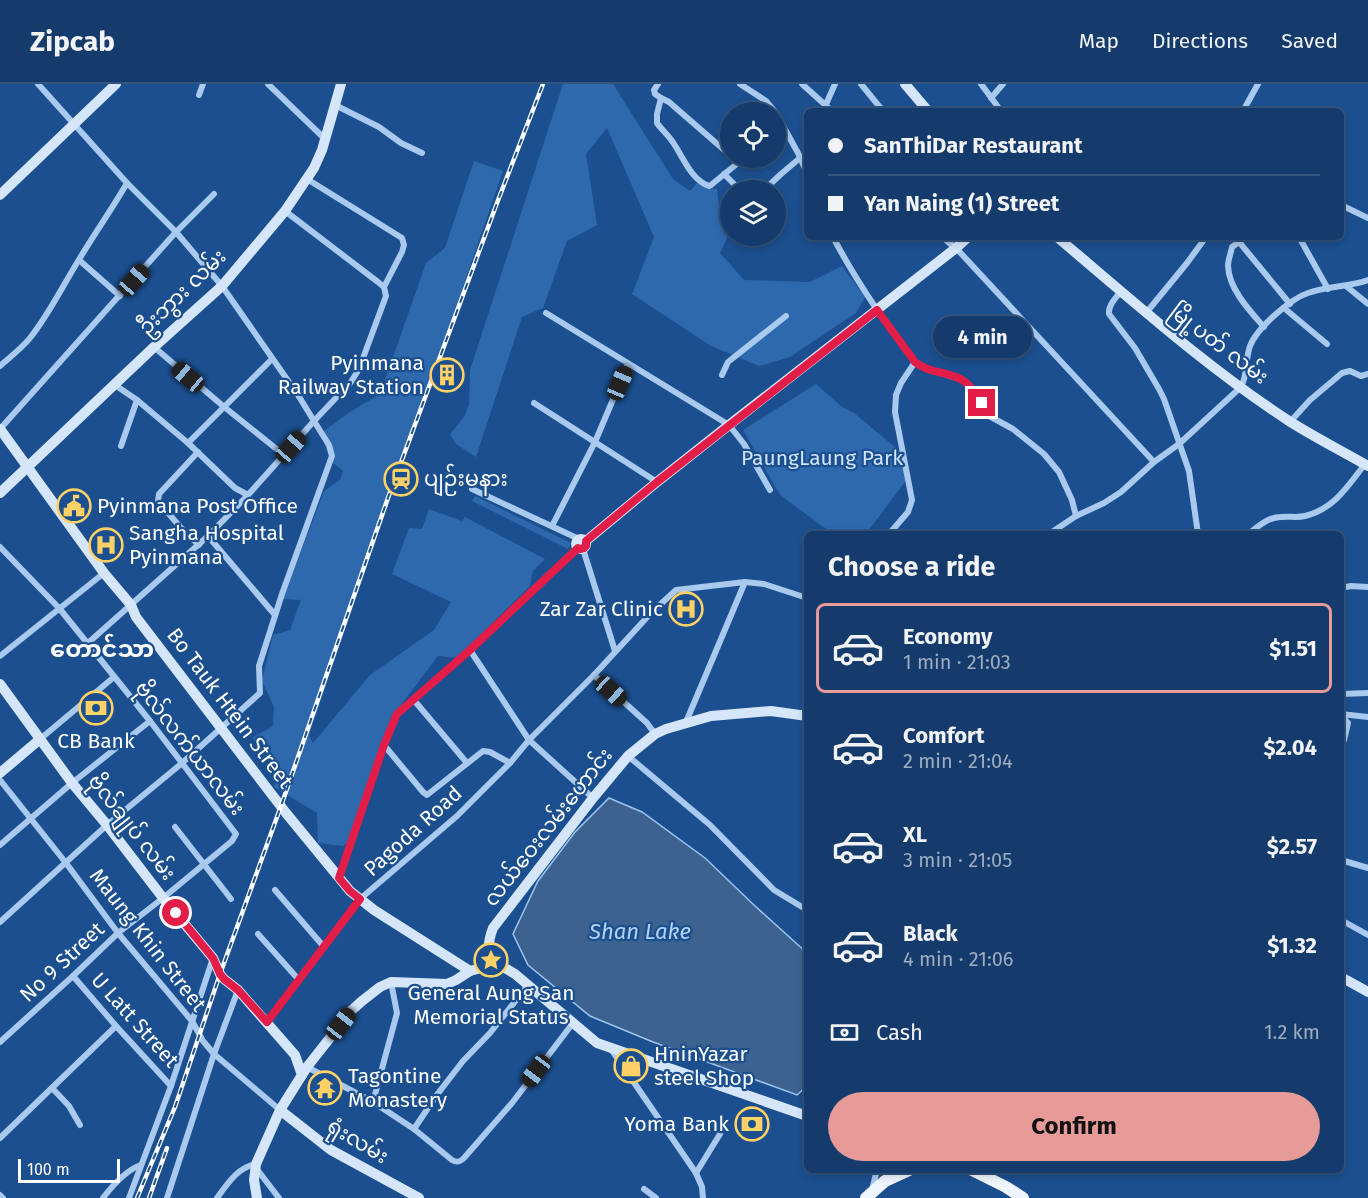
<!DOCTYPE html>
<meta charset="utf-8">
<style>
:root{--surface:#143b6b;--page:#1d4271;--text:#f1f3f6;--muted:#9dadc1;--line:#33557e;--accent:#e69b98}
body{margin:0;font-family:"Fira Sans","Noto Sans Myanmar",sans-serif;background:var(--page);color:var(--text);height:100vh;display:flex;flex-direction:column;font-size:22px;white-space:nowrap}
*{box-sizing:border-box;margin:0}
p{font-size:20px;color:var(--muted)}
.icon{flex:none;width:33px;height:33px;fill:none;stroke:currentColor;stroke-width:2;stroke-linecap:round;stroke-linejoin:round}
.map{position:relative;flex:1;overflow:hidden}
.sheet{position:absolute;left:804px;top:447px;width:540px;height:642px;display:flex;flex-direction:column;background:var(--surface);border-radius:9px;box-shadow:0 3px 9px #0003,0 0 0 2px var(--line)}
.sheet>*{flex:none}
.banner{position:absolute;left:804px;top:24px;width:540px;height:132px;border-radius:9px;box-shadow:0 3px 9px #0003,0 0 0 2px var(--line);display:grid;align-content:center;height:132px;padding:0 24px;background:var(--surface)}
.controls{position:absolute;left:720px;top:18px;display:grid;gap:12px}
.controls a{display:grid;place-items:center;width:66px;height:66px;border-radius:50%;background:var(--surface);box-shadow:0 3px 9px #0003,0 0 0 2px var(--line);font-size:30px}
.scale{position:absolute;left:18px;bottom:15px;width:102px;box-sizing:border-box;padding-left:6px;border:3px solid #fff;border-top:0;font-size:16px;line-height:21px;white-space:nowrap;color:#fff;-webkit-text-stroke:4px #1b4f8f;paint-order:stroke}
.end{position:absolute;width:27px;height:27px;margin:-14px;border:8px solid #e11d48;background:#fff;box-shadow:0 0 0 3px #fff}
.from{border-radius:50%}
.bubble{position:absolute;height:42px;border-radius:21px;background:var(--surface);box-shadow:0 3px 9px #0003,0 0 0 2px var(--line);font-size:20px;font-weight:700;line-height:42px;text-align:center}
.car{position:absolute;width:18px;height:36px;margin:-18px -9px;border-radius:8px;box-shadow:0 0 4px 2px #0007;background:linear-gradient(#222 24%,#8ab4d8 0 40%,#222 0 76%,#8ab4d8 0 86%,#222 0)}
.banner b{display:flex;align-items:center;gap:21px;height:57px;font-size:22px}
.banner b+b{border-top:2px solid var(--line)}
.banner i{width:15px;height:15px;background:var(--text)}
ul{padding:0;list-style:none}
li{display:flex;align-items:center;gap:18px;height:90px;margin:0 12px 9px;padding:0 12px;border:3px solid transparent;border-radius:9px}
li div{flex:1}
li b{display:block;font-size:22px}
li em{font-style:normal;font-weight:700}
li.on{border-color:var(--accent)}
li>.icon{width:54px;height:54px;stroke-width:1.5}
h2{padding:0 24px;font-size:27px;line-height:72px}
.pay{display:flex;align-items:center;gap:15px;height:66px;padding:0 24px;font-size:22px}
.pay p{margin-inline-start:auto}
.action{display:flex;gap:12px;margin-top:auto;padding:12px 24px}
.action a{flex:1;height:69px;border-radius:36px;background:var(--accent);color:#111;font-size:24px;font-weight:700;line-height:69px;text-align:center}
header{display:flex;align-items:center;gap:36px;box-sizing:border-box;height:84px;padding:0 30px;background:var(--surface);border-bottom:2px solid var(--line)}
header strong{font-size:28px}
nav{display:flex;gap:33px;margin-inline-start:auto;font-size:21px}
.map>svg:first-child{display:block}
</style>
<header>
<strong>Zipcab</strong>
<nav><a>Map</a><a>Directions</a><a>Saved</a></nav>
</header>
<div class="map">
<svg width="1368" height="1114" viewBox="0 0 1368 1114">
<rect width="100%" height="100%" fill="#1b4f8f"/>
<g fill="#2e69ad">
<polygon points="563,0 613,0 673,95 690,107 697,99 706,104 717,105 719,123 730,133 730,148 720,169 744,196 810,198 842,182 865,213 856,229 790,273 759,282 711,262 632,210 654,153 607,44 586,70 597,141 567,157 543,224 522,233 476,373 456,360 450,350 464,333 469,321 470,286"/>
<polygon points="474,77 503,87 309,651 313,659 370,591 434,546 451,518 392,490 409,444 422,445 429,425 462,437 465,433 545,475 533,487 530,502 457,574 438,572 391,634 347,759 343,762 318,759 317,729 274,703 280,686 252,654 273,642 274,623 262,597 273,551 290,546 301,516 283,515 324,407 340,396 343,387 330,376 321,349 350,328 380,310 426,179 445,164"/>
<polygon points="816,300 842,323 854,329 902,369 907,395 866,450 833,450 780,411 743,346"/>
<polygon points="475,412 571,459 568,465 472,417"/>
</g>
<polygon fill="#3c6290" stroke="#9cc4f0" stroke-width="1.5" points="609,714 642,728 705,774 755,822 807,869 807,1002 797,1011 653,958 590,932 528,881 513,850 538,797 575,748"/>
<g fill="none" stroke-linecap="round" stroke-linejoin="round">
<g stroke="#a9c9ee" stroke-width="6">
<polyline points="38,0 127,99 176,148 222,202 298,311 314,337 248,411 208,452 88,559"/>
<polyline points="268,0 325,55"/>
<path d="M658 0 654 6 655 10 661 14 657 30V39C661 45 668 51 672 57 683 72 690 95 709 102L711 101 744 74"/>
<polyline points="740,0 766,17 775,28"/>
<polyline points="802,0 832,27"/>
<polyline points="861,0 883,27"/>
<polyline points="981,0 1001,27"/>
<polyline points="199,11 203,0"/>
<polyline points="661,14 669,18 730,71"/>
<polyline points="991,14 1003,0"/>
<polyline points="335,21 379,43 401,59 422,69"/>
<polyline points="823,27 835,0"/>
<polyline points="1243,27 1258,0"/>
<polyline points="776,29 798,69 807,89"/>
<polyline points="776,49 784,43"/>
<polyline points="724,90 740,106"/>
<polyline points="307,95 402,154 404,161 402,168 384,203"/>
<polyline points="764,106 781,90 800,74"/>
<polyline points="1341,121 1368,134"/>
<path d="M833 153C856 197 885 239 915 278L924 284 963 296 972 304 991 333 1013 345 1044 370 1059 388 1072 416 1076 432"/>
<polyline points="943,153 948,158 956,164 1154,378"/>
<polyline points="1235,153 1290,220"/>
<path d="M1246 153 1232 163C1231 169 1228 176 1228 182 1229 205 1249 226 1264 243"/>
<polyline points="1299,153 1328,205"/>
<polyline points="79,176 120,212"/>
<polyline points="1346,202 1368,220"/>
<path d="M1121 207C1116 214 1108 221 1109 230L1135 264 1159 305 1164 315 1189 387 1198 450"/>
<polyline points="1284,224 1327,260"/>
<polyline points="546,229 729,341 744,360 770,406"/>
<polyline points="1146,229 1187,179 1206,153"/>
<polyline points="154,263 223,322 284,371"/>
<path d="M0 282C10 273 22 264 30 254 50 229 63 201 80 174 95 149 112 125 127 99"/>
<polyline points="722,291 728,278 786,232"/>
<polyline points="115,301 137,316 188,359 235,404 248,411"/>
<polyline points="534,319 657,398"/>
<polyline points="1290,338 1310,316 1342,289 1350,287 1361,292 1368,290"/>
<polyline points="0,345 176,148 214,110"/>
<polyline points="188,359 272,275"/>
<polyline points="121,362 137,316"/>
<polyline points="198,368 159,410 158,417 181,444 199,461"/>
<polyline points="472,405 579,455"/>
<polyline points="552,442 595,358 628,280"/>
<polyline points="889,450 908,428 912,416 895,328 896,311 901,299 915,278"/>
<path d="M1049 450 1076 432 1104 419 1121 408 1154 378 1179 360 1241 303C1248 290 1245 276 1250 262 1257 244 1290 215 1308 209 1327 202 1349 203 1368 196"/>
<path d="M1248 450C1259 442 1268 433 1281 433 1289 432 1297 434 1305 432 1334 425 1348 402 1365 380"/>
<polyline points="208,452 275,531"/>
<polyline points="0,463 59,524 150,637 236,750 232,757 163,814 118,849 73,892 0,958"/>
<polyline points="583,465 615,567"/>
<polyline points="1341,504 1351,502 1368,503"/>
<polyline points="470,566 529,656 593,714"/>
<polyline points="0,572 104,489"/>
<polyline points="594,591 647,639 655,650"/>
<polyline points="1341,610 1368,609"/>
<polyline points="413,615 467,679"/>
<polyline points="1341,630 1368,633"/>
<polyline points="1341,631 1348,639 1344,656 1341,662"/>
<polyline points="686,638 745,498"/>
<polyline points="39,656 114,593"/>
<polyline points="384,661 423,708 427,711 483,667 490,668 510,679"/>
<polyline points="628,672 710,741 774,806 807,826"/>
<polyline points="0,696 66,779 118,849 192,937 203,957 214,970 280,1026"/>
<polyline points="175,743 231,815"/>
<polyline points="0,761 72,699 150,637"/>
<polyline points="1341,776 1368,784"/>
<polyline points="339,793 384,661 397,630 470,566 577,464"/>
<polyline points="275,806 324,863"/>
<polyline points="1341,836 1368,851"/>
<polyline points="0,838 107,741 181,680 260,609 259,582 282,510 332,372 329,361 314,337 351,298 359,285 386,212 384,203 378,198 285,127"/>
<polyline points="258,850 299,896"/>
<polyline points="73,892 116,942 171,1002"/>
<polyline points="267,938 360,815 457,732 510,679 529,656 594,591 651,529 676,506 745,498 764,500 807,514"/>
<polyline points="611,965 696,1089 702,1103 703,1114"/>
<path d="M307 983 373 1018 414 1045 452 1076C457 1079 460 1078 464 1074L512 1019 573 939"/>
<polyline points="52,1004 69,1022 80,1041"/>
<polyline points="373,1018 397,929 391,898"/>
<polyline points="414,1045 436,1012 463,977 490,949 529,900"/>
<polyline points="0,1054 116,942"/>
<polyline points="256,1084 279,1114"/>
<polyline points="696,1089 720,1050"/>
<polyline points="644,1105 656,1114"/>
<polyline points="872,1106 877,1086"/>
<polyline points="0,1111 3,1114"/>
<path d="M103 1114C113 1101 126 1086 141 1081"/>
<polyline points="129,1114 171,1002 213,874"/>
<polyline points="167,1114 214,970 238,906"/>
<path d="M217 1114C228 1099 237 1084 256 1080"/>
</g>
<g stroke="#d6e6fa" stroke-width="10">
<polyline points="905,0 928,27"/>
<polyline points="0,111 116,0"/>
<path d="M1057 153C1133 217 1206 283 1289 337 1314 353 1342 367 1368 382"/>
<polyline points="0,345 104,489 131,521 136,533 286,729 350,807 374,826 470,887"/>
<polyline points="0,409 154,263 222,202 285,127 314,84 322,66 341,0"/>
<circle cx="581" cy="460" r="5"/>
<polyline points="586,457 657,398 729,341 956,164 968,153"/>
<polyline points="0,600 72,699 107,741 163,814 213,874 220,890 224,895 238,906 295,971 302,991"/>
<polyline points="0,689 39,656"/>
<path d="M493 881C488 866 487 860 493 844L593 714 628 672 655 650 666 645 711 632 771 627 807 632"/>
<polyline points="1341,893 1368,908"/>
<polyline points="280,1026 331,1066 419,1114"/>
<polyline points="257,1114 254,1096 256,1080 280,1026 307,983 352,926 362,917 380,903 391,898 447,900 456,896 470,887 493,881 505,884 515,890 597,959 807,1032"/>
</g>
<g stroke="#f0f6ff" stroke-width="12">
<polyline points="972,1086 1006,1103 1023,1114"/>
<polyline points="866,1114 885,1097 909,1086"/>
</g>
<defs>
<g id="rail">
<polyline points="137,1114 175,1023 220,890 281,722 389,411 497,119 543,0"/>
<polyline points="149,1114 167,1064"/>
</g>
</defs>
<use href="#rail" stroke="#fff" stroke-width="4.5"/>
<use href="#rail" stroke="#1b4f8f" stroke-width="2" stroke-dasharray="7" stroke-linecap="butt"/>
</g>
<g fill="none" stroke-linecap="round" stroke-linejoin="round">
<path stroke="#e11d48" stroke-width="8" d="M176 829 213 874 220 890 224 895 238 906 267 938 360 815 350 807 339 794 384 661 397 630 470 566 578 464 580 465 584 464 586 462V457L657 398 877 226 915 278C929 290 949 287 964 297 972 303 977 311 982 319"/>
</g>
<defs>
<symbol id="building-ring" viewBox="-11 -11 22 22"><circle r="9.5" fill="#1b4f8f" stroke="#ffd166" stroke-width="1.5"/><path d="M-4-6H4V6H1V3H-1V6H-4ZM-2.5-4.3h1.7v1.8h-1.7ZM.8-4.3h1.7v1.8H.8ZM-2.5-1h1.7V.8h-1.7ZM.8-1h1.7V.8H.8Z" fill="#ffd166"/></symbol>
<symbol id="station-ring" viewBox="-11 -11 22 22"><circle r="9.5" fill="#1b4f8f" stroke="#ffd166" stroke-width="1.5"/><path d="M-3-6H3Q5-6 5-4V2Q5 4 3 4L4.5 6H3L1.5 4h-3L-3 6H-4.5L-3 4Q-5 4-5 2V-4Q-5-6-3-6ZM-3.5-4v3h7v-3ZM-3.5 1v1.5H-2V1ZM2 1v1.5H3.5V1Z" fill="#ffd166"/></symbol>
<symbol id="civic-ring" viewBox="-11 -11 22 22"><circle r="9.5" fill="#1b4f8f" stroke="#ffd166" stroke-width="1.5"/><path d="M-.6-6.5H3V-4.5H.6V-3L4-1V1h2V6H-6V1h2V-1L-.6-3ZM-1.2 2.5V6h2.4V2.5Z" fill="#ffd166"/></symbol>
<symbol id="hospital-ring" viewBox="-11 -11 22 22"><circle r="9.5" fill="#1b4f8f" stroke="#ffd166" stroke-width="1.5"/><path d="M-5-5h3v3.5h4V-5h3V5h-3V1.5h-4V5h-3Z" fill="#ffd166"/></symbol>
<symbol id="bank-ring" viewBox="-11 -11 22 22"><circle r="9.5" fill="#1b4f8f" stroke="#ffd166" stroke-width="1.5"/><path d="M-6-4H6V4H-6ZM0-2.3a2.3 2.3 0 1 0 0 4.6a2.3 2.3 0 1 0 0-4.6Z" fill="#ffd166"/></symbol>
<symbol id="sight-ring" viewBox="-11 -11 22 22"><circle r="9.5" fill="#1b4f8f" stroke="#ffd166" stroke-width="1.5"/><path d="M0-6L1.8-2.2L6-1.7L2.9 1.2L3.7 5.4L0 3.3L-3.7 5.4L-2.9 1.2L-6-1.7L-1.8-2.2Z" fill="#ffd166"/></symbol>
<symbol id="shop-ring" viewBox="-11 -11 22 22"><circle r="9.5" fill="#1b4f8f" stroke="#ffd166" stroke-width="1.5"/><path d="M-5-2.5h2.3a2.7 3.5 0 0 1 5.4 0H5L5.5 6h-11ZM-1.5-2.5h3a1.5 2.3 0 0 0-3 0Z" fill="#ffd166"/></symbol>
<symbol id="temple-ring" viewBox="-11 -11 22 22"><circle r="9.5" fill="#1b4f8f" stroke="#ffd166" stroke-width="1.5"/><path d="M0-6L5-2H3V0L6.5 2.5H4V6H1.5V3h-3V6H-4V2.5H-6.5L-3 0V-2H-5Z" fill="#ffd166"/></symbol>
</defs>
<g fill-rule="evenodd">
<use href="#building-ring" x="428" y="272" width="38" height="38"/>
<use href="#station-ring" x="382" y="376" width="38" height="38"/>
<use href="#civic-ring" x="55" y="403" width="38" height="38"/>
<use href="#hospital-ring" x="87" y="442" width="38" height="38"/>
<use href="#hospital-ring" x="667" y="506" width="38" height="38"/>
<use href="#bank-ring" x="77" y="605" width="38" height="38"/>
<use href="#sight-ring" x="472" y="857" width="38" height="38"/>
<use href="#shop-ring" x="612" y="963" width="38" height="38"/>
<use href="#temple-ring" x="306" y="985" width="38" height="38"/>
<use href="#bank-ring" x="733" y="1021" width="38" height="38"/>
</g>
<g text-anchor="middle" stroke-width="4.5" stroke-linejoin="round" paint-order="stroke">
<g font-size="21" fill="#fff" stroke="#1b4f8f">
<text transform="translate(182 208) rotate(-44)" y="7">ဦးဘွား လမ်း</text>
<text transform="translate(1219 260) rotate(37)" y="7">မြို့ပတ် လမ်း</text>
<text transform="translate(230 624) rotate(53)" y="7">Bo Tauk Htein Street</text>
<text transform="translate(190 664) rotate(52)" y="7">ဗိုလ်လက်ယာလမ်း</text>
<text transform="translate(132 743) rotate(52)" y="7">ဗိုလ်ချုပ် လမ်း</text>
<text transform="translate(548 743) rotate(-52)" y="7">လယ်ဝေးလမ်းဟောင်း</text>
<text transform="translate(413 747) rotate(-42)" y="7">Pagoda Road</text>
<text transform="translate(148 856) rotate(52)" y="7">Maung Khin Street</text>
<text transform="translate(62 878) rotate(-43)" y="7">No 9 Street</text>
<text transform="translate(135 936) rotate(48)" y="7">U Latt Street</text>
<text transform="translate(358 1057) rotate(31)" y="7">ရုံးလမ်း</text>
</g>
<g font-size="21" fill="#fff" stroke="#1b4f8f" text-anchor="start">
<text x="424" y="286" text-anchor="end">Pyinmana<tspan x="424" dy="24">Railway Station</tspan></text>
<text x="424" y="402">ပျဉ်းမနား</text>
<text x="97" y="429">Pyinmana Post Office</text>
<text x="129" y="456">Sangha Hospital<tspan x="129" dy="24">Pyinmana</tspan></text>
<text x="663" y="532" text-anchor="end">Zar Zar Clinic</text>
<text x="96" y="664" text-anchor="middle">CB Bank</text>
<text x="491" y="916" text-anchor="middle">General Aung San<tspan x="491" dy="24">Memorial Status</tspan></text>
<text x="654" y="977">HninYazar<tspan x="654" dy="24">steel Shop</tspan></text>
<text x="348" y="999">Tagontine<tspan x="348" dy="24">Monastery</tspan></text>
<text x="729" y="1047" text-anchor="end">Yoma Bank</text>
</g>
<g font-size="21" fill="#cfe3fa" stroke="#1b4f8f">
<text x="822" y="381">PaungLaung Park</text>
</g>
<g font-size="22" font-style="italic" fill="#b5d3f5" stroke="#1b4f8f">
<text x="640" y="855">Shan Lake</text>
</g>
<g font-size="24" font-weight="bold" fill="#fff" stroke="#1b4f8f">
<text x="102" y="573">တောင်သာ</text>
</g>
</g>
</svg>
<div class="controls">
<a><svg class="icon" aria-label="locate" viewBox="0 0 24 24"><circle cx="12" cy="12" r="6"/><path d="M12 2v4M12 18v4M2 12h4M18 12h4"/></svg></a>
<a><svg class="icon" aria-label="layers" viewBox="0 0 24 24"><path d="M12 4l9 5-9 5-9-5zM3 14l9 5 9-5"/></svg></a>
</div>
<div class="scale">100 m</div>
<i class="end from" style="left:176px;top:829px"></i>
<i class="end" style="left:982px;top:319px"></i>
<div class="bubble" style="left:933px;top:232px;width:99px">4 min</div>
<i class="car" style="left:134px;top:196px;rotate:41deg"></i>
<i class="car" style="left:188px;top:293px;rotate:310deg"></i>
<i class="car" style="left:620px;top:299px;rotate:23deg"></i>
<i class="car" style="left:291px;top:363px;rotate:41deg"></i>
<i class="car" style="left:611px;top:607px;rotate:132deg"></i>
<i class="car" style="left:341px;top:940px;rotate:38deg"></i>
<i class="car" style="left:536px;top:987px;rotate:217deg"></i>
<div class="banner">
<b><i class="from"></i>SanThiDar Restaurant</b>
<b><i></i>Yan Naing (1) Street</b>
</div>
<section class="sheet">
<h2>Choose a ride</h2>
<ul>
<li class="on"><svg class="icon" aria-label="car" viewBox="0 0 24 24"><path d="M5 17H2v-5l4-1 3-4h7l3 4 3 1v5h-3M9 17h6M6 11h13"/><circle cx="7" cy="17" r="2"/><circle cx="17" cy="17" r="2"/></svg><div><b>Economy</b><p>1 min · 21:03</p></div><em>$1.51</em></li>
<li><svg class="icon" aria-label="car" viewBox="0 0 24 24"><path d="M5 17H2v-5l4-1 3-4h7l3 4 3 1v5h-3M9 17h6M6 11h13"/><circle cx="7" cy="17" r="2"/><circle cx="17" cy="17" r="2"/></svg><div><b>Comfort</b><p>2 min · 21:04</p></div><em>$2.04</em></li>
<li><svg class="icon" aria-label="car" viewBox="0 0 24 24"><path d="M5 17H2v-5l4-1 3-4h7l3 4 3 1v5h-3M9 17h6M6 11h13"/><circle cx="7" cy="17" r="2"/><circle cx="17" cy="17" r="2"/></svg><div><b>XL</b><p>3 min · 21:05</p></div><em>$2.57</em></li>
<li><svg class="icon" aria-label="car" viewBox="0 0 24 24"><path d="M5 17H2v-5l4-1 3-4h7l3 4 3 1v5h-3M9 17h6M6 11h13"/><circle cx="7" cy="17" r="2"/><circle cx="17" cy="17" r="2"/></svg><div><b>Black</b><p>4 min · 21:06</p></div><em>$1.32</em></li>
</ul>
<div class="pay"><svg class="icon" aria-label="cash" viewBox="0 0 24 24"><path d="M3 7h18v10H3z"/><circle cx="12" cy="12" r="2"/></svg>Cash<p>1.2 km</p></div>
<div class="action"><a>Confirm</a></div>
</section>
</div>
